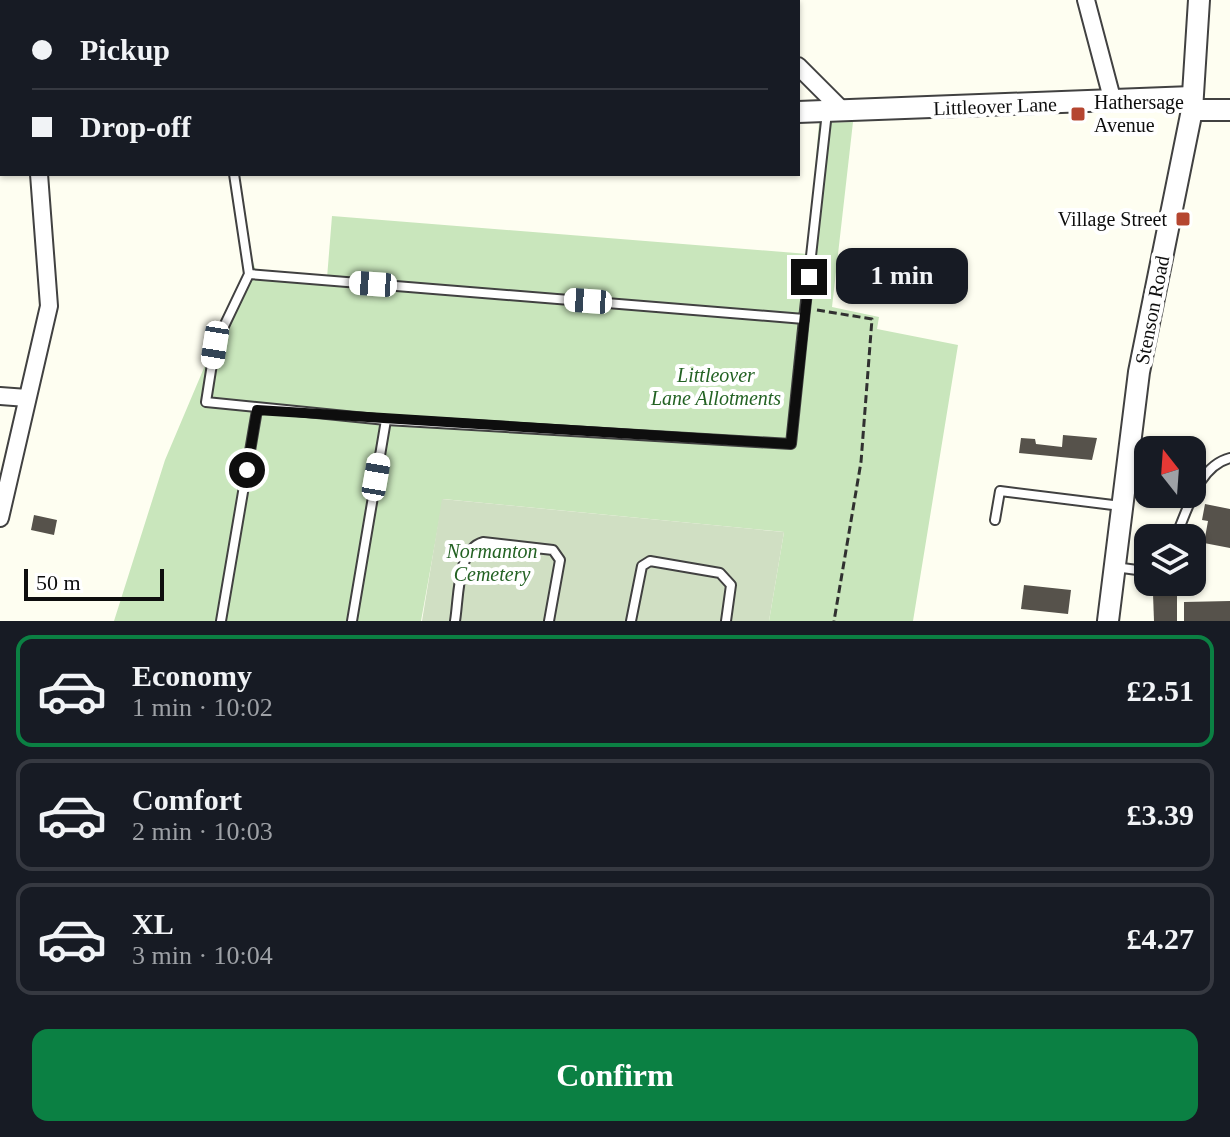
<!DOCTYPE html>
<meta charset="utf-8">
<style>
:root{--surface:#171b24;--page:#20242c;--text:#f1f3f6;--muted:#9ea1a6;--line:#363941;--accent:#0b8043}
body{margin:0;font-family:Georgia,serif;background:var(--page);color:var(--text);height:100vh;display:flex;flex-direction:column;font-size:30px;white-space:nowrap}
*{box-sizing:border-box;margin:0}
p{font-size:26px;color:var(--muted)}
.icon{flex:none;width:44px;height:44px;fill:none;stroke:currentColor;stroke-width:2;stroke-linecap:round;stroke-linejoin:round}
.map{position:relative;height:621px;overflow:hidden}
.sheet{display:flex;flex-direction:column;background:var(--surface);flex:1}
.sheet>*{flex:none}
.top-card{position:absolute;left:0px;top:0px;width:800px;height:176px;box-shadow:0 2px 6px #0004;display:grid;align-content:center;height:176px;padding:0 32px;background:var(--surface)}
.needle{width:52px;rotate:343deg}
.tools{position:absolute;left:1134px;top:436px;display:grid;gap:16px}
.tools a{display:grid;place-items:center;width:72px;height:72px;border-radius:16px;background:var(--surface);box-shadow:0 2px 6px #0004;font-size:40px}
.scale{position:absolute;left:24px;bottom:20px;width:140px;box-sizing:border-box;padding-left:8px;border:4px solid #0e0e0e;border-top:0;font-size:22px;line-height:28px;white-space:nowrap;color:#0e0e0e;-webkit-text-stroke:6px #fff;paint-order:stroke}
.end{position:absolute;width:36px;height:36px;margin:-18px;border:10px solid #0e0e0e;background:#fff;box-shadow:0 0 0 4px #fff}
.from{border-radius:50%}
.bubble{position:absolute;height:56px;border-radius:16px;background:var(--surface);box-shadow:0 2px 6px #0004;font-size:26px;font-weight:700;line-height:56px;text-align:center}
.car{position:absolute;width:24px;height:48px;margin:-24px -12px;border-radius:10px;box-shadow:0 0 6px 2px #0007;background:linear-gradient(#fff 24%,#345 0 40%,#fff 0 76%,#345 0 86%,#fff 0)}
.top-card b{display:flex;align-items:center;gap:28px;height:76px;font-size:30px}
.top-card b+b{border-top:2px solid var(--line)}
.top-card i{width:20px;height:20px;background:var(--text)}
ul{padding:14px 0 0;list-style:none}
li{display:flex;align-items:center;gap:24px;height:112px;margin:0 16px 12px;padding:0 16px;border:4px solid var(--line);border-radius:16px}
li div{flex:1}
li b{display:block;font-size:30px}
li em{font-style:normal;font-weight:700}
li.active{border-color:var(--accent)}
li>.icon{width:72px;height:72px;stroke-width:1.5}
.cta{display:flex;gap:16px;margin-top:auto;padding:16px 32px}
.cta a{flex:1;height:92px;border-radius:16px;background:var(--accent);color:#fff;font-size:32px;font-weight:700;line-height:92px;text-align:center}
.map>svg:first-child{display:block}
</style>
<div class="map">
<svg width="1230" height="621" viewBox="0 0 1230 621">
<rect width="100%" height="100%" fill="#fefef1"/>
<polygon fill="#c9e6bc" points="853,122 832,307 879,317 877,329 958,345 913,621 769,621 784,532 443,499 421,621 114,621 165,460 245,271 244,263 253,262 257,273 327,278 332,216 808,254 819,123"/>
<polygon fill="#d0dfc3" points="442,499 784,532 769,621 422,621"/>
<g fill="#56524b">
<polygon points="1063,435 1097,438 1092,460 1019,453 1021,438 1035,439 1036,444 1062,447"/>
<polygon points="1205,504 1230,509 1230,548 1204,543 1208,521 1202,520"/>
<polygon points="34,515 57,520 54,535 31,530"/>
<polygon points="1024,585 1071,590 1068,614 1021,609"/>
<polygon points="1153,594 1177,594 1177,621 1154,621"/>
<polygon points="1230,601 1230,621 1184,621 1184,602"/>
</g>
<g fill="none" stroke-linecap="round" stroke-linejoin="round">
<defs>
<g id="service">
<polyline points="234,174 249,274 215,345 206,402 386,420 791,444 804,319"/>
<polyline points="249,274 804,319 827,112"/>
<polyline points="995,520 1000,491 1121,506"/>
<path d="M1175 538C1188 510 1198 466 1230 458"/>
<polyline points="1115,567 1137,570 1148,566"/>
<polyline points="221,621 257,410"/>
<polyline points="352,621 386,420"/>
<path d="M455 621C459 597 457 549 483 542L553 550 560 560 549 621"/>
<polyline points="631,621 642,566 650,561 720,573 731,585 726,621"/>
</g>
<g id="minor">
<polyline points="721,0 723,2"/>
<polyline points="1086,0 1113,102"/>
<polyline points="97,2 97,0"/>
<polyline points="798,66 843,111"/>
<polyline points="0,396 27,398"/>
<polyline points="0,518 49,306 39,174"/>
</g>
<g id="tertiary">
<polyline points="1192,110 1230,110"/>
<polyline points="798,112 1192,97"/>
<polyline points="0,128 2,129"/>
<polyline points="1108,621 1139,372 1192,110 1199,0"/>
</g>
</defs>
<use href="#service" stroke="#414141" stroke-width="12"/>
<use href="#minor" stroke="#414141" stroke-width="20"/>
<use href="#tertiary" stroke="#414141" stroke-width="24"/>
<polyline stroke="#303030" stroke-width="3" stroke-dasharray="8 4" stroke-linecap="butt" points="817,310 872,319 861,462 834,621"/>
<use href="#service" stroke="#fff" stroke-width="8"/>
<use href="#minor" stroke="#fff" stroke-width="16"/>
<use href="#tertiary" stroke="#fff" stroke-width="20"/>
</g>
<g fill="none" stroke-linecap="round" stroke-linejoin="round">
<polyline stroke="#0e0e0e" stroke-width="10" points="247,470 257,410 791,444 809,277"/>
</g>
<g fill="#b54630" stroke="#fff" stroke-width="3">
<rect x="1070" y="106" width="16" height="16" rx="4"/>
<rect x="1175" y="211" width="16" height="16" rx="4"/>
</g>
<g text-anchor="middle" stroke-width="8" stroke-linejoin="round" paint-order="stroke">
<g font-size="20" fill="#0e0e0e" stroke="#fff" text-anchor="start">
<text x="1094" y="109">Hathersage<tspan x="1094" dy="23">Avenue</tspan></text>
<text x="1167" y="226" text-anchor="end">Village Street</text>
</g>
<g font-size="20" fill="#0e0e0e" stroke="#fff">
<text transform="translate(995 106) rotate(-2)" y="7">Littleover Lane</text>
<text transform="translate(1152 310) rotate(-79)" y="7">Stenson Road</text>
</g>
<g font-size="20" font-style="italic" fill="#236223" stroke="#fff">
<text x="716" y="382">Littleover<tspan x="716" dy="23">Lane Allotments</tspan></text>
<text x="492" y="558">Normanton<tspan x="492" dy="23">Cemetery</tspan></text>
</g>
</g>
</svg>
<div class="tools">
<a><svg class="needle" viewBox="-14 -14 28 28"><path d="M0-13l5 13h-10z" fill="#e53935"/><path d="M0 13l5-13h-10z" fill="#9ea1a6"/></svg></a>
<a><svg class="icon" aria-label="layers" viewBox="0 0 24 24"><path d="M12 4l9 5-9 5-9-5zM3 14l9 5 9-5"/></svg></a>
</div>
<div class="scale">50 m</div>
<i class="end from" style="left:247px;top:470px"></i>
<i class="end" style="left:809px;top:277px"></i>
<div class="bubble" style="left:836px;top:248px;width:132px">1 min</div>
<i class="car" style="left:373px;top:284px;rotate:274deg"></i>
<i class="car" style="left:588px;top:301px;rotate:274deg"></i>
<i class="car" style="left:215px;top:345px;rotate:189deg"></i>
<i class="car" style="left:376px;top:477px;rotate:10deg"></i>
<div class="top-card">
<b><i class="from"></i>Pickup</b>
<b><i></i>Drop-off</b>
</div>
</div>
<section class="sheet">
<ul>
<li class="active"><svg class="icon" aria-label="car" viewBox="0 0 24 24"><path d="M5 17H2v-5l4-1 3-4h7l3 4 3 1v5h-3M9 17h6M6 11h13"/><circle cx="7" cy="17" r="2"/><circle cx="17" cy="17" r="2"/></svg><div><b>Economy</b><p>1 min · 10:02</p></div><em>£2.51</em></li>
<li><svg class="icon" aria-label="car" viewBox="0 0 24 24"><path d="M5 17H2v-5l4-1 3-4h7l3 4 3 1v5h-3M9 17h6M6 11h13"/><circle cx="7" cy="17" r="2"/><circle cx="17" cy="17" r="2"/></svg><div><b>Comfort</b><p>2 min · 10:03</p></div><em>£3.39</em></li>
<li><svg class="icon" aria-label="car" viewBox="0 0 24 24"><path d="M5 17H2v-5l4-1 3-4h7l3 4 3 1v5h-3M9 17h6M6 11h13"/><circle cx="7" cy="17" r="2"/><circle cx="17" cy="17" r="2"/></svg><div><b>XL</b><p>3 min · 10:04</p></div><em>£4.27</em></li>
</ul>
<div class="cta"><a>Confirm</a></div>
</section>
